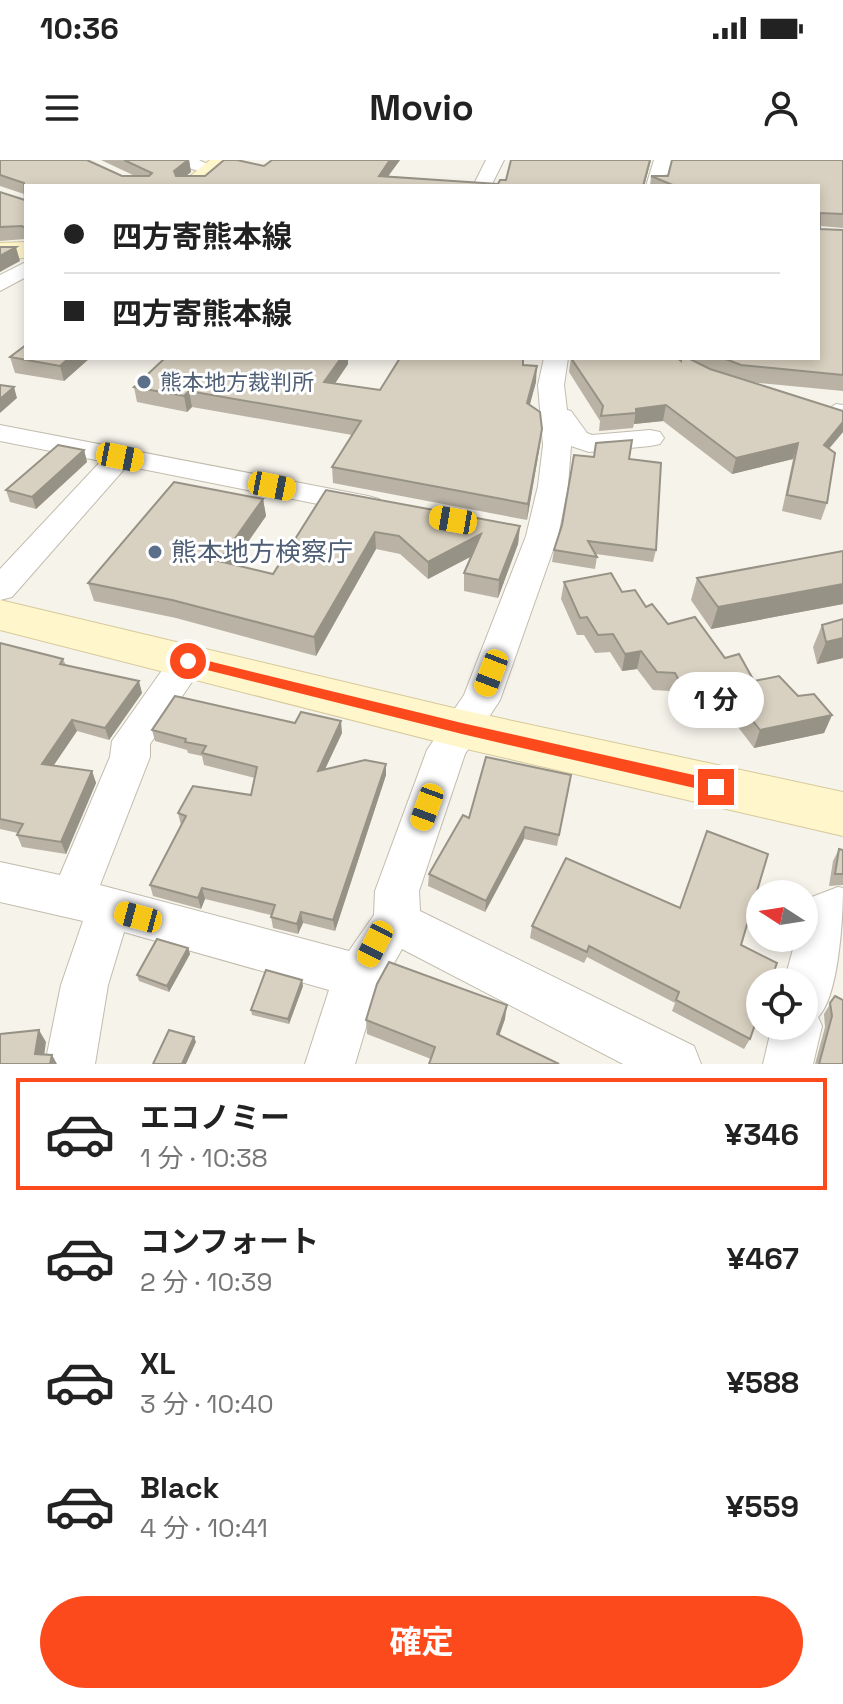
<!DOCTYPE html>
<html lang="ja">
<meta charset="utf-8">
<style>
:root{--surface:#fff;--page:#f6f6f6;--text:#222;--muted:#767676;--line:#e0e0e0;--accent:#fc4a1c}
body{margin:0;font-family:"Space Grotesk","Noto Sans JP",sans-serif;background:var(--page);color:var(--text);height:100vh;display:flex;flex-direction:column;font-size:30px;white-space:nowrap}
*{box-sizing:border-box;margin:0}
p{font-size:26px;color:var(--muted)}
.icon{flex:none;width:44px;height:44px;fill:none;stroke:currentColor;stroke-width:2;stroke-linecap:round;stroke-linejoin:round}
.map{position:relative;height:904px;overflow:hidden}
.panel{display:flex;flex-direction:column;background:var(--surface);flex:1}
.panel>*{flex:none}
.hud{position:absolute;left:24px;top:24px;width:796px;height:176px;border-radius:0px;box-shadow:0 4px 12px #0003;display:grid;align-content:center;height:176px;padding:0 40px;background:var(--surface)}
.needle{width:52px;rotate:282deg}
.fabs{position:absolute;left:746px;top:720px;display:grid;gap:16px}
.fabs a{display:grid;place-items:center;width:72px;height:72px;border-radius:50%;background:var(--surface);box-shadow:0 4px 12px #0003;font-size:40px}
.end{position:absolute;width:36px;height:36px;margin:-18px;border:10px solid #fc4a1c;background:#fff;box-shadow:0 0 0 4px #fff}
.from{border-radius:50%}
.bubble{position:absolute;height:56px;border-radius:28px;background:var(--surface);box-shadow:0 4px 12px #0003;font-size:26px;font-weight:700;line-height:56px;text-align:center}
.car{position:absolute;width:24px;height:48px;margin:-24px -12px;border-radius:10px;box-shadow:0 0 6px 2px #0007;background:linear-gradient(#f5c518 24%,#345 0 40%,#f5c518 0 76%,#345 0 86%,#f5c518 0)}
.hud b{display:flex;align-items:center;gap:28px;height:76px;font-size:30px}
.hud b+b{border-top:2px solid var(--line)}
.hud i{width:20px;height:20px;background:var(--text)}
ul{padding:14px 0 0;list-style:none}
li{display:flex;align-items:center;gap:24px;height:112px;margin:0 16px 12px;padding:0 24px;border:4px solid transparent;border-radius:0px}
li div{flex:1}
li b{display:block;font-size:30px}
li em{font-style:normal;font-weight:700}
li.selected{border-color:var(--accent)}
li>.icon{width:72px;height:72px;stroke-width:1.5}
.cta{display:flex;gap:16px;margin-top:auto;padding:16px 40px}
.cta a{flex:1;height:92px;border-radius:48px;background:var(--accent);color:#fff;font-size:32px;font-weight:700;line-height:92px;text-align:center}
.status{display:flex;justify-content:space-between;align-items:center;height:56px;padding:0 40px;background:var(--surface);direction:ltr}
.status svg{height:22px;fill:currentColor}
header{display:flex;justify-content:space-between;align-items:center;height:104px;padding:0 40px;background:var(--surface);font-size:36px;font-weight:700}
.map>svg:first-child{display:block}
</style>
<div class="status"><b>10:36</b><svg viewBox="0 0 49 12"><path d="M0 12V9h3v3zM5 12V6h3v6zM10 12V3h3v9zM15 12V0h3v12zM26 1h20v11H26zM47 4h2v5h-2z"/></svg></div>
<header><svg class="icon" aria-label="menu" viewBox="0 0 24 24"><path d="M4 6h16M4 12h16M4 18h16"/></svg>Movio<svg class="icon" aria-label="person" viewBox="0 0 24 24"><circle cx="12" cy="8" r="4"/><path d="M4 21q1-7 8-7t8 7"/></svg></header>
<div class="map">
<svg width="843" height="904" viewBox="0 0 843 904">
<rect width="100%" height="100%" fill="#f6f3eb"/>
<g fill="none" stroke-linecap="round" stroke-linejoin="round">
<defs>
<polygon id="lane" points="836,244 843,245 842,260 836,264 830,260 830,248"/>
<g id="street">
<polygon points="173,0 199,0 220,10 211,15 176,4"/>
<polygon points="486,0 504,0 491,26 473,26"/>
<polygon points="654,0 672,0 664,26 646,26"/>
<polygon points="26,102 26,117 0,131 0,115"/>
<polygon points="544,198 568,198 564,225 567,250 571,251 587,273 592,275 650,270 660,272 664,278 660,284 650,286 589,292 571,286 568,326 558,376 500,540 465,594 419,731 420,751 694,886 701,904 623,904 402,789 375,837 355,904 305,904 329,830 124,772 108,825 95,904 45,904 61,825 83,761 0,742 0,702 60,715 110,597 112,581 175,492 188,488 201,492 206,501 150,584 150,597 100,725 349,791 374,755 375,731 427,590 464,535 526,376 538,326 543,285 538,225"/>
<polygon points="0,265 368,336 379,339 383,345 379,351 368,354 127,306 12,437 0,440 0,409 101,301 0,281"/>
<path d="M838 727 843 728C843 757 839 837 818 857L822 866 813 904H763L772 866H804V822H784L796 778H804V748L809 738Z"/>
</g>
<g id="secondary">
<polygon points="210,0 235,0 205,26 178,26"/>
<polygon points="26,82 26,98 0,99 0,83"/>
<polygon points="0,440 462,550 843,632 843,676 462,588 0,470"/>
</g>
</defs>
<use href="#lane" stroke="#c2bcad" stroke-width="2"/>
<use href="#street" stroke="#c2bcad" stroke-width="2"/>
<use href="#secondary" stroke="#d6c99b" stroke-width="2"/>
<use href="#lane" fill="#fff" fill-rule="evenodd"/>
<use href="#street" fill="#fff" fill-rule="evenodd"/>
<use href="#secondary" fill="#fff6cc" fill-rule="evenodd"/>
</g>
<g fill="#bab3a5">
<polygon points="0,0 122,16 135,16 101,0 189,0 191,12 185,16 205,16 264,6 272,0 400,0 388,16 498,24 506,20 651,0 644,26 26,26 26,84 25,79 0,81 0,32 25,40 24,34 0,26"/>
<polygon points="843,0 843,68 820,66 820,69 843,70 843,231 749,222 843,272 829,289 827,343 821,360 782,351 793,299 732,314 663,261 634,264 633,268 599,271 600,261 569,212 571,198 681,201 681,198 818,198 818,26 650,26 651,16"/>
<polygon points="10,197 26,198 90,198 64,221 15,213"/>
<polygon points="165,198 348,198 348,204 335,223 380,230 523,205 536,222 529,245 540,285 527,360 333,323 332,307 352,275 192,247 187,252 137,242 134,227"/>
<polygon points="84,290 87,302 36,349 10,342 6,330"/>
<polygon points="594,297 629,299 656,390 653,402 596,394 597,397 595,409 552,402 554,390"/>
<polygon points="326,330 520,366 518,384 498,438 464,431 464,413 471,396 428,419 400,394 376,389 316,496 176,458 94,441 88,423 263,339 266,356 233,404 273,414"/>
<polygon points="843,391 843,444 711,469 691,440 697,418"/>
<polygon points="564,422 622,432 646,447 668,464 725,498 754,521 798,536 832,555 824,573 754,588 735,563 717,564 709,545 678,545 670,531 653,530 637,509 622,511 610,492 595,493 584,475 577,475 561,439"/>
<polygon points="843,459 843,498 817,504 813,487 822,465"/>
<polygon points="0,483 63,499 66,505 142,533 109,580 77,571 54,605 92,611 96,623 66,694 22,687 17,675 18,673 0,669"/>
<polygon points="152,570 342,573 325,609 386,604 386,615 335,771 303,763 298,774 273,768 271,757 271,755 205,739 201,749 153,736 150,725 181,665 178,653 251,635 255,618 204,605 202,596 188,593 187,590 155,581"/>
<polygon points="569,628 557,686 524,679 485,752 428,726 429,714 469,658"/>
<polygon points="839,689 843,690 843,725 829,726 833,701"/>
<polygon points="532,766 741,785 750,879 744,889 672,851 675,843 587,797 584,803 530,778"/>
<polygon points="188,788 190,794 169,832 139,821 137,815"/>
<polygon points="303,826 289,864 252,855 251,850"/>
<polygon points="835,836 843,904 815,904 825,867 824,854"/>
<polygon points="505,859 499,875 431,899 367,874 366,860"/>
</g>
<g fill="#979286">
<polygon points="189,0 191,12 176,24 174,11"/>
<polygon points="390,0 400,0 381,26 379,16"/>
<polygon points="650,0 651,0 644,26 643,26"/>
<polygon points="16,87 20,101 0,112 0,96"/>
<polygon points="69,198 90,198 64,221 60,206"/>
<polygon points="341,198 348,198 348,204 326,237 324,222"/>
<polygon points="537,206 536,222 526,259 527,243"/>
<polygon points="14,227 17,238 0,253 0,239"/>
<polygon points="189,231 192,247 187,252 184,236"/>
<polygon points="666,245 663,261 634,264 636,249"/>
<polygon points="843,262 843,272 818,301 824,285"/>
<polygon points="542,269 540,285 527,360 528,344"/>
<polygon points="798,283 793,299 732,314 736,298"/>
<polygon points="84,290 87,302 36,349 32,337"/>
<polygon points="263,339 266,356 222,419 219,401"/>
<polygon points="520,366 518,384 498,438 499,420"/>
<polygon points="375,372 376,389 316,496 314,477"/>
<polygon points="481,374 480,392 428,419 428,402"/>
<polygon points="843,424 843,444 711,469 718,447"/>
<polygon points="843,478 843,498 817,504 826,482"/>
<polygon points="641,491 637,509 622,511 625,494"/>
<polygon points="139,521 142,533 109,580 105,568"/>
<polygon points="832,555 824,573 754,588 760,570"/>
<polygon points="72,560 77,571 47,615 42,604"/>
<polygon points="341,561 342,573 319,622 318,611"/>
<polygon points="386,604 386,615 335,771 333,760"/>
<polygon points="92,611 96,623 66,694 61,682"/>
<polygon points="525,667 524,679 485,752 486,741"/>
<polygon points="202,728 205,739 201,749 198,738"/>
<polygon points="301,752 303,763 298,774 297,764"/>
<polygon points="188,788 190,794 169,832 167,826"/>
<polygon points="302,820 303,826 289,864 288,859"/>
<polygon points="507,845 505,859 495,888 497,874"/>
<polygon points="39,870 46,882 43,904 35,894"/>
<polygon points="194,877 196,882 186,904 182,904"/>
<polygon points="52,895 57,904 50,904"/>
</g>
<g fill="#d8d0c0" stroke="#979286" stroke-width="2">
<polygon points="0,0 87,0 122,16 149,16 152,13 124,0 188,0 174,11 176,16 205,16 224,0 237,0 264,6 272,0 390,0 379,16 498,24 500,20 506,20 511,0 650,0 643,26 26,26 25,81 25,68 22,66 0,67 0,32 25,40 24,23 0,15"/>
<polygon points="672,0 843,0 843,54 820,53 820,69 843,70 843,215 741,205 723,198 818,198 818,26 675,26 651,16 668,16"/>
<polygon points="0,87 16,87 0,96"/>
<polygon points="26,185 26,198 69,198 60,206 10,197"/>
<polygon points="165,198 341,198 324,222 380,230 400,198 523,198 523,205 537,206 527,243 540,252 542,269 528,344 332,307 361,261 189,231 184,236 134,227"/>
<polygon points="571,198 677,198 681,201 681,198 688,198 710,209 843,251 843,262 824,285 835,293 827,343 787,335 798,283 736,298 666,245 636,249 636,253 601,256 603,246"/>
<polygon points="0,225 14,227 0,239"/>
<polygon points="632,280 629,299 661,303 656,390 588,381 597,397 554,390 562,365 574,295 594,297 596,283"/>
<polygon points="58,285 84,290 32,337 6,330"/>
<polygon points="174,322 263,339 219,401 273,414 326,330 520,366 499,420 464,413 481,374 428,402 399,376 375,372 314,477 172,440 88,423"/>
<polygon points="843,391 843,424 718,447 697,418"/>
<polygon points="611,413 622,432 635,430 646,447 652,444 668,464 695,457 725,498 739,494 754,521 779,516 798,536 814,534 832,555 760,570 741,546 722,546 714,527 683,528 675,513 657,512 641,491 625,494 613,474 598,475 587,457 580,458 564,422"/>
<polygon points="843,459 843,478 826,482 822,465"/>
<polygon points="0,483 63,499 60,504 139,521 105,568 72,560 42,604 92,611 61,682 17,675 23,664 0,659"/>
<polygon points="175,536 295,563 301,552 341,561 318,611 365,600 386,604 333,760 301,752 297,764 271,757 275,745 202,728 198,738 150,725 186,656 178,653 193,626 251,635 257,607 202,593 206,586 185,582 186,579 152,570"/>
<polygon points="486,597 571,615 559,675 525,667 486,741 429,714 463,655 469,658"/>
<polygon points="707,671 768,694 741,785 777,803 770,822 760,822 760,850 750,879 676,840 679,832 589,786 587,792 532,766 566,698 680,748"/>
<polygon points="839,689 843,690 843,714 835,714"/>
<polygon points="157,779 188,788 167,826 137,815"/>
<polygon points="389,802 507,845 497,874 559,904 429,904 435,887 366,860 377,824"/>
<polygon points="266,810 302,820 288,859 251,850"/>
<polygon points="835,836 843,840 843,904 819,904 832,856 830,843"/>
<polygon points="39,870 35,894 52,895 50,904 0,904 0,874"/>
<polygon points="169,870 194,877 182,904 153,904"/>
</g>
<polygon fill="#fc4a1c" points="188,496 462,563 716,620 724,627 716,633 462,574 183,504 181,501"/>
<g fill="#5c6f8a" stroke="#fff" stroke-width="3">
<circle cx="144" cy="222" r="8"/>
<circle cx="155" cy="392" r="8"/>
</g>
<g text-anchor="middle" stroke-width="6" stroke-linejoin="round" paint-order="stroke">
<g font-size="22" fill="#4e5e75" stroke="#fff" text-anchor="start">
<text x="160" y="230">熊本地方裁判所</text>
</g>
<g font-size="26" fill="#4e5e75" stroke="#fff" text-anchor="start">
<text x="171" y="401">熊本地方検察庁</text>
</g>
</g>
</svg>
<div class="fabs">
<a><svg class="needle" viewBox="-14 -14 28 28"><path d="M0-13l5 13h-10z" fill="#e53935"/><path d="M0 13l5-13h-10z" fill="#767676"/></svg></a>
<a><svg class="icon" aria-label="locate" viewBox="0 0 24 24"><circle cx="12" cy="12" r="6"/><path d="M12 2v4M12 18v4M2 12h4M18 12h4"/></svg></a>
</div>
<i class="end from" style="left:188px;top:501px"></i>
<i class="end" style="left:716px;top:627px"></i>
<div class="bubble" style="left:668px;top:512px;width:96px">1 分</div>
<i class="car" style="left:120px;top:297px;rotate:101deg"></i>
<i class="car" style="left:272px;top:326px;rotate:101deg"></i>
<i class="car" style="left:453px;top:360px;rotate:280deg"></i>
<i class="car" style="left:491px;top:513px;rotate:201deg"></i>
<i class="car" style="left:427px;top:647px;rotate:200deg"></i>
<i class="car" style="left:138px;top:757px;rotate:285deg"></i>
<i class="car" style="left:375px;top:784px;rotate:207deg"></i>
<div class="hud">
<b><i class="from"></i>四方寄熊本線</b>
<b><i></i>四方寄熊本線</b>
</div>
</div>
<section class="panel">
<ul>
<li class="selected"><svg class="icon" aria-label="car" viewBox="0 0 24 24"><path d="M5 17H2v-5l4-1 3-4h7l3 4 3 1v5h-3M9 17h6M6 11h13"/><circle cx="7" cy="17" r="2"/><circle cx="17" cy="17" r="2"/></svg><div><b>エコノミー</b><p>1 分 · 10:38</p></div><em>¥346</em></li>
<li><svg class="icon" aria-label="car" viewBox="0 0 24 24"><path d="M5 17H2v-5l4-1 3-4h7l3 4 3 1v5h-3M9 17h6M6 11h13"/><circle cx="7" cy="17" r="2"/><circle cx="17" cy="17" r="2"/></svg><div><b>コンフォート</b><p>2 分 · 10:39</p></div><em>¥467</em></li>
<li><svg class="icon" aria-label="car" viewBox="0 0 24 24"><path d="M5 17H2v-5l4-1 3-4h7l3 4 3 1v5h-3M9 17h6M6 11h13"/><circle cx="7" cy="17" r="2"/><circle cx="17" cy="17" r="2"/></svg><div><b>XL</b><p>3 分 · 10:40</p></div><em>¥588</em></li>
<li><svg class="icon" aria-label="car" viewBox="0 0 24 24"><path d="M5 17H2v-5l4-1 3-4h7l3 4 3 1v5h-3M9 17h6M6 11h13"/><circle cx="7" cy="17" r="2"/><circle cx="17" cy="17" r="2"/></svg><div><b>Black</b><p>4 分 · 10:41</p></div><em>¥559</em></li>
</ul>
<div class="cta"><a>確定</a></div>
</section>
